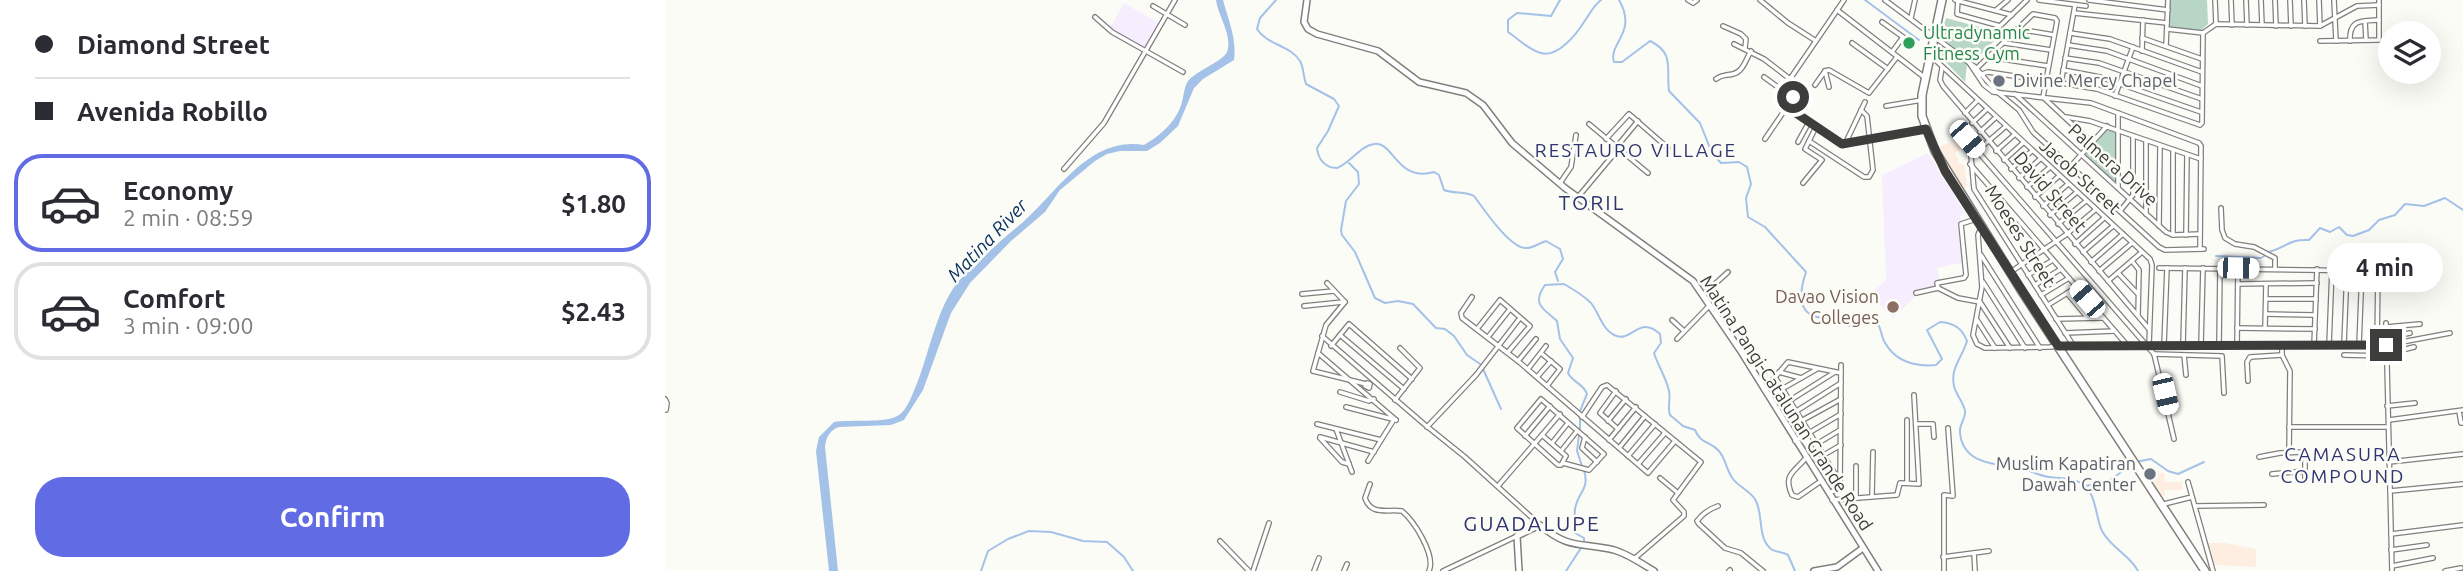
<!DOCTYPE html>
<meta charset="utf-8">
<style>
:root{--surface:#fff;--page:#f7f7f7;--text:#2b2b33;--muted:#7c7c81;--line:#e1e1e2;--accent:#616ce4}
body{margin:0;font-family:Ubuntu,sans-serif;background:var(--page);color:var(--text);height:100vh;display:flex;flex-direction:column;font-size:26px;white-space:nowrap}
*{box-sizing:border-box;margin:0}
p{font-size:23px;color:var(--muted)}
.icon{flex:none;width:38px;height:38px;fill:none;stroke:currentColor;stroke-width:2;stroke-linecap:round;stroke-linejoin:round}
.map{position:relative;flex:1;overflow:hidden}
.drawer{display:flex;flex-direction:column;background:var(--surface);width:665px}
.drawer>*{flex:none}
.banner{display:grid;align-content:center;height:154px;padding:0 35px;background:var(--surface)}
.fabs{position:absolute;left:1713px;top:21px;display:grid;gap:14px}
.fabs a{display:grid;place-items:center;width:63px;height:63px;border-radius:50%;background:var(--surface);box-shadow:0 7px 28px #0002;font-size:35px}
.end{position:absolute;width:32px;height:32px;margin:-16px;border:9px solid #3d3d3b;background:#fff;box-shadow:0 0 0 4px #fff}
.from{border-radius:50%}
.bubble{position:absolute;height:49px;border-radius:24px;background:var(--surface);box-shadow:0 7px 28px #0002;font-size:23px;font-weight:600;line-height:49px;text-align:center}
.car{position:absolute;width:21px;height:42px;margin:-21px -10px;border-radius:9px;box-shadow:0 0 5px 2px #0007;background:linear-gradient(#fff 24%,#345 0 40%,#fff 0 76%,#345 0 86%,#fff 0)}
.banner b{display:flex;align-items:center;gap:24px;height:66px;font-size:26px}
.banner b+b{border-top:2px solid var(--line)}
.banner i{width:18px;height:18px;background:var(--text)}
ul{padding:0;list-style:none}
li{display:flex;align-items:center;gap:21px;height:98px;margin:0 14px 10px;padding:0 21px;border:4px solid var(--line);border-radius:28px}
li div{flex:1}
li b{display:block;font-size:26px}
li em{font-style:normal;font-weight:600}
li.on{border-color:var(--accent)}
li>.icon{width:63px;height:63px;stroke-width:1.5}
.cta{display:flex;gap:14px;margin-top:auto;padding:14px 35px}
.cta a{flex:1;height:80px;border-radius:28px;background:var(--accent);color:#fff;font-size:28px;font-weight:600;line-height:80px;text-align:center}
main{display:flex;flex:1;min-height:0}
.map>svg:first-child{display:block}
</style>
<main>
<section class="drawer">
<div class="banner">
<b><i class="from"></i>Diamond Street</b>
<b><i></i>Avenida Robillo</b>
</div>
<ul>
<li class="on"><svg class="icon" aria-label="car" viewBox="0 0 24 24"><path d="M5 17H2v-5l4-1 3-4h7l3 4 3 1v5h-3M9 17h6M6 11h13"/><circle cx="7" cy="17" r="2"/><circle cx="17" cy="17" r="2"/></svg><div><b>Economy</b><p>2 min · 08:59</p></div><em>$1.80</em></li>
<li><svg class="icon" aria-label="car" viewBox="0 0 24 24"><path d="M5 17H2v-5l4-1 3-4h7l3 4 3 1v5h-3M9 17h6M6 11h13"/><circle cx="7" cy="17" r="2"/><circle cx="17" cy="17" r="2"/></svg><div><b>Comfort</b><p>3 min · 09:00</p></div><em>$2.43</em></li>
</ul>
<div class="cta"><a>Confirm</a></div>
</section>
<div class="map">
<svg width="1798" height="571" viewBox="0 0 1798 571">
<rect width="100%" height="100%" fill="#fcfcf7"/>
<g fill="#feeee2">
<polygon points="1297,139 1298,147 1290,153 1295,164 1299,164 1302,186 1296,189 1272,148 1290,140"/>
<polygon points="1478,471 1499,473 1500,482 1517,482 1517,490 1500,490 1500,496 1496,496"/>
<polygon points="1542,543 1560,543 1591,549 1591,567 1548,565"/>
</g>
<g fill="#f6edfe">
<polygon points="459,3 494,23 479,49 445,28"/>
<polygon points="1263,153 1300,213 1295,216 1296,221 1292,225 1299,262 1272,268 1275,281 1269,282 1270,287 1251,292 1251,296 1228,318 1205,295 1221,280 1217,175"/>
</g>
<g fill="#b8d6c6">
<polygon points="1504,0 1542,0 1543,24 1535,31 1504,29"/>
<polygon points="1281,18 1337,33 1307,63 1276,37"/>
<polygon points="1275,41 1302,64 1300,82 1272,53"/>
<polygon points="1442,128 1452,131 1451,185 1418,155"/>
</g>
<path fill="#a4c1e8" d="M551 0H558C563 19 572 39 569 60L538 79 529 88 513 126 495 143 482 151H455L442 154 430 161 395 190 380 212 346 241 305 283 286 313 258 390 239 420 226 425 174 427C165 430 161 437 160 447L173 571H164L151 451 154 437 169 422C185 419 221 424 234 415 241 410 245 400 248 393 266 356 272 289 310 267 324 250 340 237 357 223 393 192 424 136 479 145 496 135 512 121 517 102 519 95 519 87 523 81 531 71 558 61 562 52 568 36 553 16 551 0Z"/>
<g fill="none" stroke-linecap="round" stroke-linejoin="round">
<g stroke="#a4c1e8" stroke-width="2">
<path d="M611 0 595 18 592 29C602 45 625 45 635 61 639 68 638 76 641 84L669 99 674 106 663 131 652 148C653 159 660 168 672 168 685 163 695 146 709 144 728 140 732 183 769 172L774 175 779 190C789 194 800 191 809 196 818 208 844 247 860 248 867 249 874 243 881 241L895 249 898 259 890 272 893 281"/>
<path d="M895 0 886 16 852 13 843 20V32C852 38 865 51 876 53 892 58 911 35 919 22 925 14 928 6 936 0"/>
<path d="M954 0C973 33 943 43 949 62H957L985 41C1010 53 1001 68 1004 91L1035 123 1047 153 1056 163 1074 162 1082 167 1086 184 1081 198 1083 217 1100 227 1141 272C1135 290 1130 315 1157 318 1163 319 1168 317 1174 318L1184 326 1198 324 1205 319C1217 323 1214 330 1219 341 1230 362 1249 367 1271 365L1277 359 1262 330 1275 322C1289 323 1297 328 1302 341 1297 358 1285 368 1289 386 1291 395 1299 403 1300 411 1301 418 1294 425 1295 432 1297 466 1335 464 1358 469 1367 471 1375 476 1384 477 1395 479 1405 477 1416 483 1432 493 1430 516 1437 531 1446 548 1465 555 1473 571"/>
<polyline points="1200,0 1254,40"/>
<polyline points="684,163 693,172 694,184 681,201 676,230 677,235 690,252 710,298 720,303 733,301 748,304 771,328 780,329 789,336 802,355 815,364"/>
<path d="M1604 252C1623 247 1623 239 1644 240L1655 228 1665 232 1674 227 1682 235 1688 236 1704 230 1714 220 1730 215 1740 204 1759 206 1780 198 1798 210"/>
<polyline points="1551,256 1596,258 1601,255"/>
<polyline points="818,369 836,409"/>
<path d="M915 411 922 394C918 383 908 383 903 373L908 358 895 339 892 321C879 309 866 305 880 285L899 284C906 288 920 297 926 303 934 313 937 329 949 335 967 344 973 314 995 334L996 343 989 353C993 366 1001 377 1004 391 1006 400 1002 406 1005 415L1018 426 1030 430C1036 444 1044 441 1053 450 1061 458 1061 470 1068 479 1074 487 1087 492 1091 501 1098 515 1093 536 1104 547 1108 553 1117 551 1123 555L1130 571"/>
<polyline points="915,417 915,430"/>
<polyline points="914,435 912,451 917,466"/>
<polyline points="1471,462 1486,459 1503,471 1513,474 1539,462"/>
<polyline points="1420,486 1442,482 1465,466"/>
<path d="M919 543V538L910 533C910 525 909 516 910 509 913 491 925 490 919 470"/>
<polyline points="316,571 323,551 343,539 364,531 386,532 418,541 442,542 459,557 468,571"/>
<polyline points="901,571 916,548"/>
</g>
<defs>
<g id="minor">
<polyline points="1023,0 1028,3 1032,0"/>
<polyline points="1095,0 1123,23 1151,41"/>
<polyline points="1220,0 1310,67 1330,90 1354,110 1368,132 1494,247 1500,250 1539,249"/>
<polyline points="1290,0 1347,15"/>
<polyline points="1293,0 1292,14 1335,26 1362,0"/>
<polyline points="1374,0 1421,6"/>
<polyline points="1424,0 1503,10"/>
<polyline points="1550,0 1551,24"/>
<polyline points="1566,0 1567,25"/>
<polyline points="1581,0 1582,25"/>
<polyline points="1596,0 1597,25"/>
<polyline points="1610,0 1611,26"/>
<polyline points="1625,0 1626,26"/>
<polyline points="1639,0 1640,26"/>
<polyline points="1654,0 1655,26"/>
<polyline points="1669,0 1671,41"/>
<polyline points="1410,5 1396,83 1432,89 1535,125 1537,123 1538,33"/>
<polyline points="488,6 520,25"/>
<polyline points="1172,10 1259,77"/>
<polyline points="1331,10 1343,0"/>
<polyline points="1409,13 1502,23"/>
<polyline points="430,17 447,32 518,72"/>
<polyline points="1246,18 1250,0"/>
<polyline points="1700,21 1701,40"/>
<polyline points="1217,22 1238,37 1227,52"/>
<polyline points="1058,26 1076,34 1081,39 1080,48"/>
<polyline points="1353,29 1389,35"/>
<polyline points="1502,29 1538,33"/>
<polyline points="1405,33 1445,39 1537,72"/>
<polyline points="1538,33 1551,24 1655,26 1692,6 1714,5"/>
<polyline points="1477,38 1537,59"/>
<polyline points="1655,41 1714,40 1714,0"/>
<path d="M1685 41C1684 19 1696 21 1714 20"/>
<polyline points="1187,43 1223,69"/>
<polyline points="1340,43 1386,50"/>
<polyline points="1069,44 1099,59 1125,79"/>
<polyline points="1403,45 1442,51 1537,86"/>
<polyline points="1501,46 1503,0"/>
<polyline points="1477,51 1478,20"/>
<polyline points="1266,56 1485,259 1487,265 1484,345"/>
<polyline points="1324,57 1383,66"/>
<polyline points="1400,58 1434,63 1537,99"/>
<polyline points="1305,64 1319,85 1328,92 1426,103 1534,143 1536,146 1535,249"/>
<polyline points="1277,68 1275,80 1278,86 1484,329"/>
<polyline points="1311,69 1368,14 1390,18 1392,21 1378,97 1427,143"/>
<polyline points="1398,70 1435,77 1536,112"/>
<polyline points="1160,71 1164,70 1204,93 1232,57"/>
<polyline points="1160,71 1164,87"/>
<polyline points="1314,75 1323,72 1381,81"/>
<polyline points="1099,77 1128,98 1100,139"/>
<path d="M1051 79C1058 74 1060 76 1068 74 1078 72 1081 59 1086 51"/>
<polyline points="1150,85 1160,71"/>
<polyline points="1121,91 1125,79 1179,0"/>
<polyline points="1350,94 1501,232 1508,235 1535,234"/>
<polyline points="1450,96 1468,47"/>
<polyline points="1221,106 1257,100"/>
<polyline points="1122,107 1177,144 1261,129"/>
<polyline points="1300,113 1312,101"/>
<polyline points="1401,117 1425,121 1536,159"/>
<polyline points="1307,123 1321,110"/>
<polyline points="924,124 983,173"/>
<polyline points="1340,127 1306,156 1309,189 1408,345"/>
<polyline points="1315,132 1330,118"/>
<polyline points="941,139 964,114 1003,148"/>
<polyline points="1302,139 1489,354 1509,439"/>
<polyline points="1144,141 1199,177 1204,177 1208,170 1202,116 1196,110"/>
<polyline points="1133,142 1144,122"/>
<polyline points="1180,144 1200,102"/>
<polyline points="1331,151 1349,135"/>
<polyline points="1339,160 1358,143"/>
<polyline points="1305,164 1462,345"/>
<polyline points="1406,166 1442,126"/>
<polyline points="399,169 439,123 510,0"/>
<polyline points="1346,169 1367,151"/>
<polyline points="1354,178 1375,159"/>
<polyline points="895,183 906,167 911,135"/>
<polyline points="1138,183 1157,160 1140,149 1151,127"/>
<polyline points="1362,187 1384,168"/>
<polyline points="1453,188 1453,113"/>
<polyline points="913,197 949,154 954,144 973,121"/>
<polyline points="1370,197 1394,176"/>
<polyline points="1378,206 1403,184"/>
<polyline points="1556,208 1557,230 1560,238 1570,244 1589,247 1610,258 1610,269"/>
<polyline points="1455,211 1468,195 1468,136"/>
<polyline points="1481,214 1481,141"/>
<polyline points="1385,215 1412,192"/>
<polyline points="1393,224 1421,201"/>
<polyline points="1494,226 1495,146"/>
<polyline points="1316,227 1313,235 1317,287 1308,335 1312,344 1320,348 1385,347 1401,345 1721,345 1785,333"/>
<polyline points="1508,235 1508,150"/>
<polyline points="1521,235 1522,155"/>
<polyline points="1410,244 1439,218"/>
<polyline points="1418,252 1448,226"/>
<polyline points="1316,255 1375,348"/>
<polyline points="1467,261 1474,270 1473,315"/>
<polyline points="1426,262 1458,234"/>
<polyline points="1494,268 1713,271 1712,345"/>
<polyline points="1347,271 1402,234 1430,210"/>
<polyline points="1434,271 1467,243"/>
<polyline points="1453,273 1473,294"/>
<polyline points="1363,275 1388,260"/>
<polyline points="1443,281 1477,252"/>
<polyline points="1318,282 1360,348"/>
<polyline points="662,283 680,302"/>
<polyline points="1573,284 1652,283"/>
<polyline points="1370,285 1396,269"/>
<polyline points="1273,288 1272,283 1299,278 1301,275 1296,224 1311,219"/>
<polyline points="1251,293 1273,288 1293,298 1315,302 1345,348"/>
<polyline points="1402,293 1423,318"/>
<polyline points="637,294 669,291"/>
<polyline points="1038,295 1063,272"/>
<polyline points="1376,295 1404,278"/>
<polyline points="807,297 796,313 797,318 853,361 983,473 1010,441"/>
<polyline points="1601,299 1651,299"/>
<polyline points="680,302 661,325 648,371 701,384"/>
<polyline points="1383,305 1412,287"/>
<polyline points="639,306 678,302"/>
<polyline points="1601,314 1650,315"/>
<polyline points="1391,319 1438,318"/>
<polyline points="1007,320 1019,331"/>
<polyline points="1312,320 1330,348"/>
<polyline points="1721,323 1727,571"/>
<polyline points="1721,327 1755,324"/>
<polyline points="1572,328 1650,329"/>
<polyline points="1600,328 1601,284"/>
<polyline points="812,329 835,300 865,326 843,352"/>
<polyline points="1400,333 1449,331"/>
<polyline points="675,335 739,389"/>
<polyline points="657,336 759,424 800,457 875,525"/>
<polyline points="823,337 845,309"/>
<polyline points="1721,338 1745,333"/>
<polyline points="1012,339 1044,306"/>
<polyline points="1679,344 1682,269"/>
<polyline points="1499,345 1502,268"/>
<polyline points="1518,345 1520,268"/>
<polyline points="1536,345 1538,268"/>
<polyline points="1554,345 1555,268"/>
<polyline points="1572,345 1573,268"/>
<polyline points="1617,345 1617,355 1625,371 1624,452"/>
<polyline points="1649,345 1652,269"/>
<polyline points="1664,345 1667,269"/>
<polyline points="1694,345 1697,270"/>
<polyline points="666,346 684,324 747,379"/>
<polyline points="653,353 731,420"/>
<polyline points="876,353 895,369 882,386"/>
<polyline points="1489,354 1557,356 1559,393"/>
<polyline points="1721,354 1749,347"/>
<polyline points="1519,355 1521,375"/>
<polyline points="1679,355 1721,356"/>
<polyline points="853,361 871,339"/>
<polyline points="863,369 881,346"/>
<polyline points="1114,372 1136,378"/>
<polyline points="872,377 886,361"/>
<polyline points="1110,377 1175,482"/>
<polyline points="1583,381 1582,362 1585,357 1617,355"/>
<polygon points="702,383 705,384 704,388 700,386"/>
<polyline points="1117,389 1152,369"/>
<polyline points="1099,390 1123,362 1176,373"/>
<polyline points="951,391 935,413 953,429"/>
<polyline points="675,392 704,401 709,399"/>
<polyline points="0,399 2,403 1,410"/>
<polyline points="730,400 755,368 735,348"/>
<polyline points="1124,401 1170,372"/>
<polyline points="1722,406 1750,403"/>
<polyline points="681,407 731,420"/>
<polyline points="1794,411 1796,423 1798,423"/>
<polyline points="1130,412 1176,383"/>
<polyline points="917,417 937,387 942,385 1036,462 1008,500 1019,512 1019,516 969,559"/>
<polyline points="1242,420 1242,483"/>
<polyline points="1724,420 1798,410"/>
<polyline points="943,421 961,399"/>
<polyline points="1136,421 1176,399"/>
<polyline points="652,424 716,440"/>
<polyline points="1251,424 1268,424 1269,437"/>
<polyline points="762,427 811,375 855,318"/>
<polyline points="1624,427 1723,427"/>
<polyline points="671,429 687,472"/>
<polyline points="877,435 901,456 896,465 893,465 852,428 876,399 939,454 924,470 898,463"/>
<polyline points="860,436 885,406"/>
<polyline points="655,437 709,452"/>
<polyline points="920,437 917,448 932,462"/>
<polyline points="655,438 677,462 684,464"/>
<polyline points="944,440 971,407"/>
<polyline points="1130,441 1176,414"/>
<polyline points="887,443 903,423"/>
<polyline points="1150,445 1175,430"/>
<polyline points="954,448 980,416"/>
<polyline points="896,451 912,431"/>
<polyline points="963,456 990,424"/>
<polyline points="1157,456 1176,445"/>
<polyline points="1594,457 1615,453 1640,452 1640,479"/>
<path d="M1141 458C1128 473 1118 475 1127 495L1133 497 1156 481"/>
<polyline points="703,461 728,421"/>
<polyline points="1724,462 1798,454"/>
<polyline points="973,464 1000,433"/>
<polyline points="1191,466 1191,497"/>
<polyline points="1607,474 1640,471"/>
<polyline points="995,478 1013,493"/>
<polyline points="1523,482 1548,571"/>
<path d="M705 484 700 498C706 516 722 509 737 511 749 521 771 555 764 571"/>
<polyline points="833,486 895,414"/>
<polyline points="1725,491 1798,484"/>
<polyline points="1165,492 1173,490 1175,487 1176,365"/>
<polyline points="1207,495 1208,452"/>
<polyline points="1167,500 1232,495 1235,483 1254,484 1249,395"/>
<polyline points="1499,504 1527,497"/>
<path d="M1053 506C1044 509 1038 513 1032 521L1034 524 1060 548 1076 553 1098 571"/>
<polyline points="1530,506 1599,505"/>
<polyline points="1726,534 1798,525"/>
<polyline points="555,541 584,571"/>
<polyline points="1726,550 1762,545"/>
<polyline points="1309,553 1310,571"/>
<polyline points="1278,557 1324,551"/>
<polyline points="1727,566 1768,558"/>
<polyline points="588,571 604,523"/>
<polyline points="649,571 654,558"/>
<polyline points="679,571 682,564"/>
<polyline points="778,571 852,536"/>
<polyline points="1064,571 1065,570"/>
<polyline points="1279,571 1279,495 1288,496 1283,428"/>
<polyline points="1780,571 1796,568"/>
</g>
<g id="tertiary">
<polyline points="642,0 639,22 643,29 652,34 713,51 754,82 801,93 818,105 847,143 900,188 1028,281 1075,350 1213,571"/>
<path d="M854 571 852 536 875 525C904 550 916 542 949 550 963 554 976 563 989 571"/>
<polyline points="1149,571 1172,567 1198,548"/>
</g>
<polyline id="primary" points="1277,0 1257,95 1257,116 1270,151 1358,293 1540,571"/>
</defs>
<use href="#minor" stroke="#807f7b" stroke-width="6"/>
<use href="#tertiary" stroke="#807f7b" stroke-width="8"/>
<use href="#primary" stroke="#807f7b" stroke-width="10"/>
<use href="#minor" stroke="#fff" stroke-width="3.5"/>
<use href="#tertiary" stroke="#fff" stroke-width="5"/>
<use href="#primary" stroke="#fff" stroke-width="7"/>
</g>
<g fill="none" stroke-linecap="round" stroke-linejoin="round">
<polyline stroke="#3d3d3b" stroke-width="9" points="1128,97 1122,107 1177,144 1261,129 1280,171 1393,346 1721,345"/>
</g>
<circle fill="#2e9e5b" stroke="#fcfcf7" stroke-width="2.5" cx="1244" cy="43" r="7"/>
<g fill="#6b7280" stroke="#fcfcf7" stroke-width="2.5">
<circle cx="1334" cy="81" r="7"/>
<circle cx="1485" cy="474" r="7"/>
</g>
<circle fill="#8d6e63" stroke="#fcfcf7" stroke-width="2.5" cx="1228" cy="307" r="7"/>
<g text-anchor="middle" stroke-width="5" stroke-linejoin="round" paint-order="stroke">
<g font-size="18" fill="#27864d" stroke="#fcfcf7" text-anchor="start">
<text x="1258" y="39">Ultradynamic<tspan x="1258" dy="21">Fitness Gym</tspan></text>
</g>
<g font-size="18" fill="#5b616d" stroke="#fcfcf7" text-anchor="start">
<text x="1348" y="87">Divine Mercy Chapel</text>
<text x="1471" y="470" text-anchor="end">Muslim Kapatiran<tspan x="1471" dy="21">Dawah Center</tspan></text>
</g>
<g font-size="18" fill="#3d3d3b" stroke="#fcfcf7">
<text transform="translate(1448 165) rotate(42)" y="6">Palmera Drive</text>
<text transform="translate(1415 177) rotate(42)" y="6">Jacob Street</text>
<text transform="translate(1385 192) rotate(49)" y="6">David Street</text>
<text transform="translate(1355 236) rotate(58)" y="6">Moeses Street</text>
<text transform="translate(1121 403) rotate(57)" y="6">Matina Pangi-Catalunan Grande Road</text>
</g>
<g font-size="18" fill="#785e54" stroke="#fcfcf7" text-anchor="end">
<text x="1214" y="303">Davao Vision<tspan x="1214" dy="21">Colleges</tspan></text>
</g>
<g font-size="19" letter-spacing="2" fill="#2f356f" stroke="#fcfcf7">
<text x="971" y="157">RESTAURO VILLAGE</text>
<text x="1678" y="461">CAMASURA<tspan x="1678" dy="22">COMPOUND</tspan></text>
</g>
<g font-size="19" font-style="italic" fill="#0c3463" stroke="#fcfcf7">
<text transform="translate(322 240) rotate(-46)" y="7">Matina River</text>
</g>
<g font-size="21" letter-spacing="2" fill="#2f356f" stroke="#fcfcf7">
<text x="927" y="210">TORIL</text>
<text x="867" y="531">GUADALUPE</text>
</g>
</g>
</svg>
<div class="fabs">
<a><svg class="icon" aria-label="layers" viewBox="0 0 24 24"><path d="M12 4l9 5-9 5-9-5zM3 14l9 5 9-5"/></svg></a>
</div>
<i class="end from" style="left:1128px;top:97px"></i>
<i class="end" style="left:1721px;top:345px"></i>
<div class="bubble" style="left:1662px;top:243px;width:116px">4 min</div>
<i class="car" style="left:1302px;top:139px;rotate:139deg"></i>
<i class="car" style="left:1573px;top:268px;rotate:91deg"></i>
<i class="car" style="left:1422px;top:299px;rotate:319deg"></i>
<i class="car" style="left:1500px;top:394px;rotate:167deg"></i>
</div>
</main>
